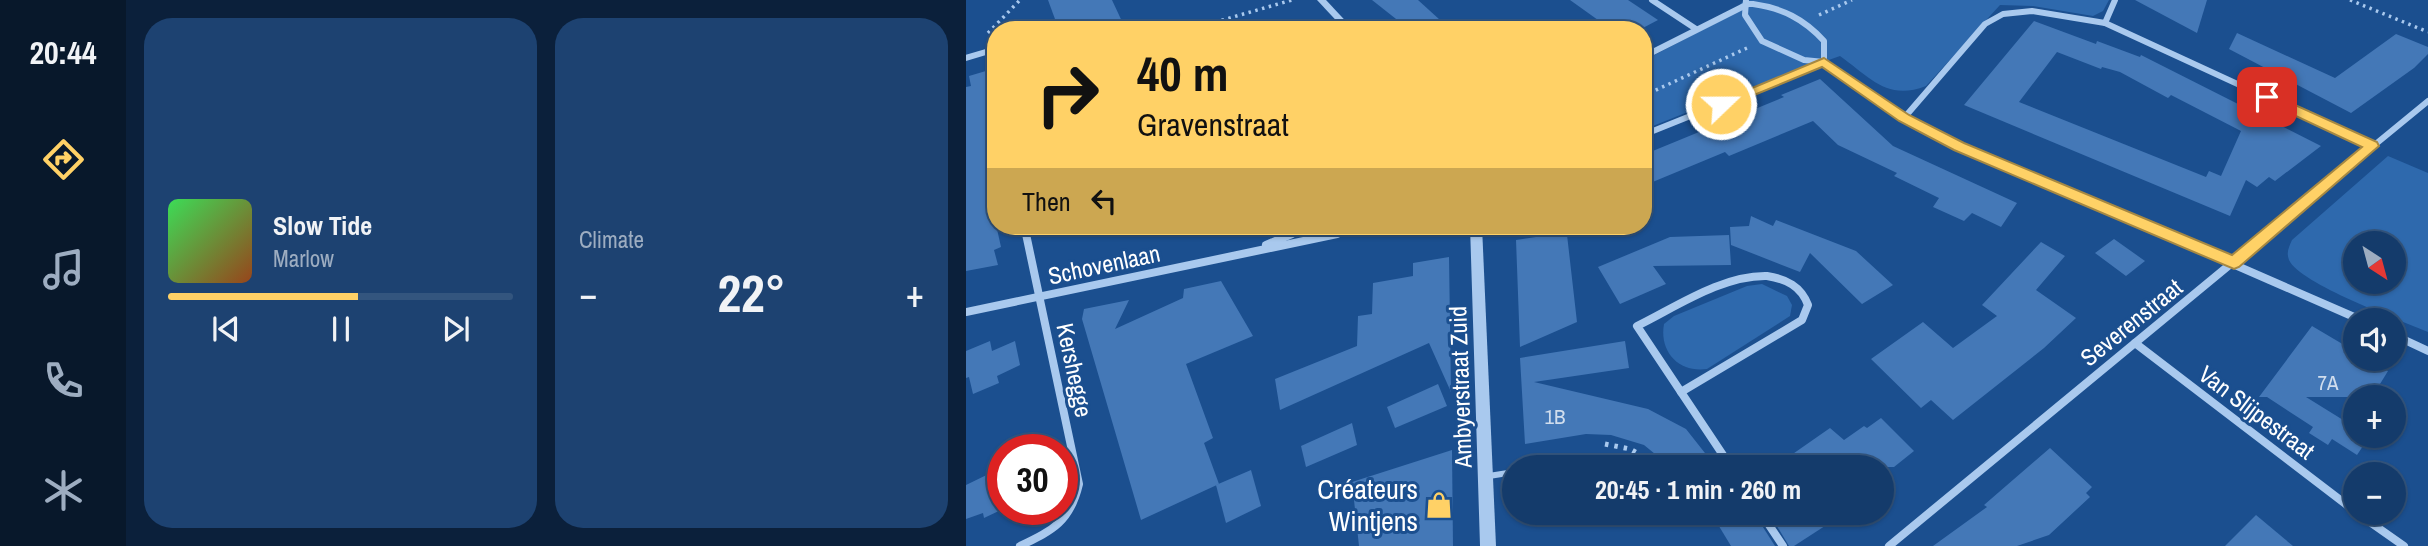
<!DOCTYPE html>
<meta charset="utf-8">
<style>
:root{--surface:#143b6b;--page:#1d4271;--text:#f1f3f6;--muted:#9dadc1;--line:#33557e;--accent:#ffd166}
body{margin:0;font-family:"Archivo Narrow",sans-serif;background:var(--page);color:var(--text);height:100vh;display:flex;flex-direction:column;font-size:26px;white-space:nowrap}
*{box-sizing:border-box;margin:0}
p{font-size:23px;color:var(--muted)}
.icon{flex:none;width:38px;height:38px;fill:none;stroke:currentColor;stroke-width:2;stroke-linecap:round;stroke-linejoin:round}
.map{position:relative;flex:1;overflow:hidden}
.panel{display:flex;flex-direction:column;gap:18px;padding:18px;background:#0b203b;width:840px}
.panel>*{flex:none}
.banner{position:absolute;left:21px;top:21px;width:665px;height:214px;border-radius:28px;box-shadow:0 2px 5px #0004,0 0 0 2px var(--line);background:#ffd166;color:#111;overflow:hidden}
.needle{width:46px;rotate:144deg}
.buttons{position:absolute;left:1377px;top:231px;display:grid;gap:14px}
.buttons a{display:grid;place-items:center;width:63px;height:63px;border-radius:50%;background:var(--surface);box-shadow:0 2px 5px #0004,0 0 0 2px var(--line);font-size:35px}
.speed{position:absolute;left:21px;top:434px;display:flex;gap:14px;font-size:35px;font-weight:700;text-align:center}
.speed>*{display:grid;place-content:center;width:91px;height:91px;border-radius:50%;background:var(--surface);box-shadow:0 2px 5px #0004,0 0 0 2px var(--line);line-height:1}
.speed .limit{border:10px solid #d22;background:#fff;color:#111}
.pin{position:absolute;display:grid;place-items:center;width:60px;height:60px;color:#fff;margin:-30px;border-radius:14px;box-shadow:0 4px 10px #0006}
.me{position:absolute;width:77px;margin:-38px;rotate:68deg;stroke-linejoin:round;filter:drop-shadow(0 0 5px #0008)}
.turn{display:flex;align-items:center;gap:24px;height:147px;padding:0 35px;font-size:32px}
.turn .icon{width:91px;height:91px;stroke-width:2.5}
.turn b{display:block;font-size:49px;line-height:60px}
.then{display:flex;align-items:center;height:66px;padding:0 35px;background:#0003;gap:14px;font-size:26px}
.big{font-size:52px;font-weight:700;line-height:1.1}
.panel .tile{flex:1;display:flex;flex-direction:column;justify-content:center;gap:10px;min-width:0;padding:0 24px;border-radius:28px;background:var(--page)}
.song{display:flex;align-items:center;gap:21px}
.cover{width:84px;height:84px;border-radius:10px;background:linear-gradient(135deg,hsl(130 70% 55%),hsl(20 70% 35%))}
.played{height:7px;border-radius:4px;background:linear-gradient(90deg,var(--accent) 55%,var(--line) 55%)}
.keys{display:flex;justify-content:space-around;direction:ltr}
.heat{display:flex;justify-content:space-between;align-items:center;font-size:38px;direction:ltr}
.panel .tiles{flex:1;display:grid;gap:18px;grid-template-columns:repeat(2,1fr)}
.trip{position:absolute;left:536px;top:455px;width:392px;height:70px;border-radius:35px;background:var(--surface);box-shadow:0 2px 5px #0004,0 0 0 2px var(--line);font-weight:700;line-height:70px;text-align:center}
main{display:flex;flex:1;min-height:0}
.tabs{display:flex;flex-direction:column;width:126px;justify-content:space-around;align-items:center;background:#08182b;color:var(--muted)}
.tabs .icon{width:49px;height:49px}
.tabs .current{color:var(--accent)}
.tabs b{font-size:32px;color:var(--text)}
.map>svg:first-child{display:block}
.green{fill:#2e69ad;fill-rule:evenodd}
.building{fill:#4478b7;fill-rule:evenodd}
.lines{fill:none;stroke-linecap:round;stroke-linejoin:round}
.path-far1{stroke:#a9c9ee;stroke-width:3.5;stroke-dasharray:2.5 4.5;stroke-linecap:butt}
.path{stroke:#a9c9ee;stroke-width:5;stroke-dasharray:3.5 6;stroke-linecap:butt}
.service{stroke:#a9c9ee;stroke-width:6}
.minor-far1{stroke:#a9c9ee;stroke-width:6}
.minor{stroke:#a9c9ee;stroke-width:8}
.tertiary{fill:#a9c9ee;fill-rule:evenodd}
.route{fill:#ffd166;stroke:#a68842;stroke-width:2}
.labels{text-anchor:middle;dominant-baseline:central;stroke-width:6;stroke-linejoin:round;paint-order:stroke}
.number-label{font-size:21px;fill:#d0dded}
.street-label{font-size:24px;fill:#fff;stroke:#1b4f8f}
.near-poi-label{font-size:28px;fill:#fff;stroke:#1b4f8f;text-anchor:end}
</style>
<main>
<nav class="tabs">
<b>20:44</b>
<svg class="icon current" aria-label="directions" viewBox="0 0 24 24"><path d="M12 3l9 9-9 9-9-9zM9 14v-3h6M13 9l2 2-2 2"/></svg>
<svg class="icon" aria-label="music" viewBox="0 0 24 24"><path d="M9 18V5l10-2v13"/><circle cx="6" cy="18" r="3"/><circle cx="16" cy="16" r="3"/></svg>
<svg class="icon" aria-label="phone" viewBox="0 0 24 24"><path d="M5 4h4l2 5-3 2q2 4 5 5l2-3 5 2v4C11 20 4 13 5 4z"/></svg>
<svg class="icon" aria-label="climate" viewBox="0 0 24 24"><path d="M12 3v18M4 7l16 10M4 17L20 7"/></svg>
</nav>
<section class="panel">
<div class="tiles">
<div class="tile">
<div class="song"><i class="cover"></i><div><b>Slow Tide</b><p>Marlow</p></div></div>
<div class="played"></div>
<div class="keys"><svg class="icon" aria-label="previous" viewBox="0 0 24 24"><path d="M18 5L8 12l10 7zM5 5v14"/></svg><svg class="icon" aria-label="pause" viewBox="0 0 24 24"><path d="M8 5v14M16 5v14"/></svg><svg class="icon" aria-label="next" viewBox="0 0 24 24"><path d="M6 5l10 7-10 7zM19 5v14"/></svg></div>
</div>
<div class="tile"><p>Climate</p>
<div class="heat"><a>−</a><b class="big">22°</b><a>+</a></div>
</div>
</div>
</section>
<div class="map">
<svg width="1462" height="546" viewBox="0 0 1462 546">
<rect width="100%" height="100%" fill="#1b4f8f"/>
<g class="green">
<path d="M778,0H1143L1137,11L1127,16L1067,6L1034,5L960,86C921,101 905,78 874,56L764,95L677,130V61L765,15Z"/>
<path d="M1422,156L1462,173V332C1434,320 1334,284 1323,260C1320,252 1323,247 1326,240ZM1428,243V282H1390V243Z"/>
<path d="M796,284L821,296L826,305L824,316L741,369C713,373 693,352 698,324L708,316L781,286Z"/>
</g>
<g class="building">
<polygon points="82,0 146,0 160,30 93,30"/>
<polygon points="406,0 452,0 485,30 444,30"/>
<polygon points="604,0 662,0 692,20 673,30 646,30"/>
<polygon points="1169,0 1241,0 1231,33"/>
<path d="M1068,21L1130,44L1131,41L1174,57L1175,55L1355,146L1309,181L1303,177L1291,187L1280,180L1264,216L998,105ZM1091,52L1135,69L1136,67L1154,72L1202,98L1205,95L1275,131L1255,176L1243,171L1240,177L1053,102Z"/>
<polygon points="1271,33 1369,78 1430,34 1462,47 1462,54 1448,68 1385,113 1263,49"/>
<polygon points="30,68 30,160 26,161 30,191 23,193 35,247 28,250 32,265 0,271 0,87 5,86 3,76"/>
<polygon points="854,79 927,146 1051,203 1035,227 1006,213 998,221 967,207 973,198 928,176 931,173 872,145 847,121 763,156 759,152 677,186 677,155 818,97 815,95"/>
<polygon points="785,216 807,226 810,220 890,251 927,285 896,304 844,253 834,272 765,245 764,227 783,226"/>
<polygon points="600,226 611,322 554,347 550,240 577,236 577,227"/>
<polygon points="763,235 765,265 687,266 700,284 654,304 632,267 704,237"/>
<polygon points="1148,239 1179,261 1160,276 1129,253"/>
<polygon points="1075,242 1099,256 1070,290 1110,318 1078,348 987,420 965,400 955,408 905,359 957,322 987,348 1031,316 1016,305"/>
<polygon points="483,257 485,392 463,343 314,410 309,379 391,346 392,316 406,314 407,283 447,276 447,263"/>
<polygon points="255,281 287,336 220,364 247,438 238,443 253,484 175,520 116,319 118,309 163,300 149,329 217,298 218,289"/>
<polygon points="1346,326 1390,352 1390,359 1418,359 1413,366 1422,371 1406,397 1340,397 1390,428 1390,436 1403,437 1391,455 1366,439 1362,445 1343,433 1347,427 1301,397 1293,397"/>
<polygon points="24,341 26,351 49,341 54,365 31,376 33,383 7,394 3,377 0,378 0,351"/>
<polygon points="659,341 663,368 568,382 682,409 720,429 750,467 705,467 678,445 645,435 620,434 559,444 554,358"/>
<polygon points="472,384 481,406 429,428 421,407"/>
<polygon points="915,418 948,451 928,467 808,467 864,428 878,440 898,426 901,428"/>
<polygon points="386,423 391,445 340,467 335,446"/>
<polygon points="1084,448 1126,487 1120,493 1124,497 1083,535 1051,546 967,546 1021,507 1018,505"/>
<polygon points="486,450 487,546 393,546 386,482"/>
<polygon points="37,467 37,509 18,518 17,513 0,519 0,485"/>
<polygon points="285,470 295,506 260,523 250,485"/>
<polygon points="745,513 788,513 809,546 765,546"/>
<polygon points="803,513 879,513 828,546 823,546"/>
<polygon points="1290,515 1327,546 1259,546"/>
</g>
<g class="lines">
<g class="path-far1">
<polyline points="1384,0 1462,32"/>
<polyline points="853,15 886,0"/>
<polyline points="222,30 326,0"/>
<polyline points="22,33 54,0"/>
<polyline points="677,96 781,48"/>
</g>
<polyline class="path" points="639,444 664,449 696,467"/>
<g class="service">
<polyline points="576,467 629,458"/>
<polyline points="523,476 548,472"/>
</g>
<g class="minor-far1">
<polyline points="686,0 730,29"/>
<polyline points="780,0 779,15 796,41 838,60 858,62 938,118 993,147 1203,235"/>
<polyline points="1139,23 1149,0"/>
<path d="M677,57L782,4H787C816,8 838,19 858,41V62"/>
<polyline points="0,58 30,49"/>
<polyline points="938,118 1019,24 1037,14 1066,11 1139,23 1406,146"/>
<polyline points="677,135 854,64"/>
<polyline points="58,226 60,235"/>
<polyline points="322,235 344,226"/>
<polyline points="363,235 407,226"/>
<polyline points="1299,235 1462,101"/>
</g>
<g class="minor">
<polyline points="1198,234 1395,320"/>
<polyline points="300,245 326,234"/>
<path d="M801,276C820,279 835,286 842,305L836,320L715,392L671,326C710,307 756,275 801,276Z"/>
<polyline points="0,312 371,234"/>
<polyline points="1428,335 1462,351"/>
<polyline points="1169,343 1390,512"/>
<polyline points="715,392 765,467"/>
<polyline points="795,513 817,546"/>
<polyline points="1391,513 1438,546"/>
<path d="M54,546C87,530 104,522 113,484L60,234"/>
<polyline points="923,546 1301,234"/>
</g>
<g class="tertiary">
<polygon points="351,0 360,0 388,30 379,30"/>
<polygon points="504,226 516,226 530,546 514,546"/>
</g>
</g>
<polygon class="route" points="858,58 943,115 998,143 1266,255 1396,147 1296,100 1296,94 1305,94 1411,142 1413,146 1273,267 1268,269 988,150 933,121 856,67 759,107 755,108 748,104"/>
<defs>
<symbol id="shop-bare" viewBox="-9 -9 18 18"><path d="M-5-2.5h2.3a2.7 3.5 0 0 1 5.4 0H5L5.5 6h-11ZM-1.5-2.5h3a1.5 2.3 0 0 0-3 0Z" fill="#ffd166" stroke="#1b4f8f" stroke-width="2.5" paint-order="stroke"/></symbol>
</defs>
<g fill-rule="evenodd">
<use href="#shop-bare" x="454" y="486" width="38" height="38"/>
</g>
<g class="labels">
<g class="number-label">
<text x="1362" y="382">7A</text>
<text x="589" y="416">1B</text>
</g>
<g class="street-label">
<text transform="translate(138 264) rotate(-12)">Schovenlaan</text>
<text transform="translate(1165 322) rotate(-39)">Severenstraat</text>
<text transform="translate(109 370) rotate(78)">Kershegge</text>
<text transform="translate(494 387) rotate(-92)">Ambyerstraat Zuid</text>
<text transform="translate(1291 412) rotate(37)">Van Slijpestraat</text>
</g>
<g class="near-poi-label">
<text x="452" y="489">Créateurs<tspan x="452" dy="32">Wintjens</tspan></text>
</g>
</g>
</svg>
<div class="buttons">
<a><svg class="needle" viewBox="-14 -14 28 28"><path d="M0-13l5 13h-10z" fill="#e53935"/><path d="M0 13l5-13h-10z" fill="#9dadc1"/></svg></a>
<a><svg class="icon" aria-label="sound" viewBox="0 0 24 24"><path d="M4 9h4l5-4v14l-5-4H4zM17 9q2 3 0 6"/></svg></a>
<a>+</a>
<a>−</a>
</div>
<div class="speed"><div class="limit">30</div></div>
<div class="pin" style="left:1301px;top:97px;background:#d93025"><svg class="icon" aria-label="arrive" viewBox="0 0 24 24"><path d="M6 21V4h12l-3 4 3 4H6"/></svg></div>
<svg class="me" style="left:755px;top:104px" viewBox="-20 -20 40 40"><circle r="17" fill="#ffd166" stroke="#fff" stroke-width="3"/><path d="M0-11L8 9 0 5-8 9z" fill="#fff"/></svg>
<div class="trip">20:45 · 1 min · 260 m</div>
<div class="banner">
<div class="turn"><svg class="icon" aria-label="right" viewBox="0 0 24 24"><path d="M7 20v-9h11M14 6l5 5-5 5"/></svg><div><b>40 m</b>Gravenstraat</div></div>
<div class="then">Then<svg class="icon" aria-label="left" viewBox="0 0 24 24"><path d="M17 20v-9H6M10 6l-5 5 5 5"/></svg></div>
</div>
</div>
</main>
